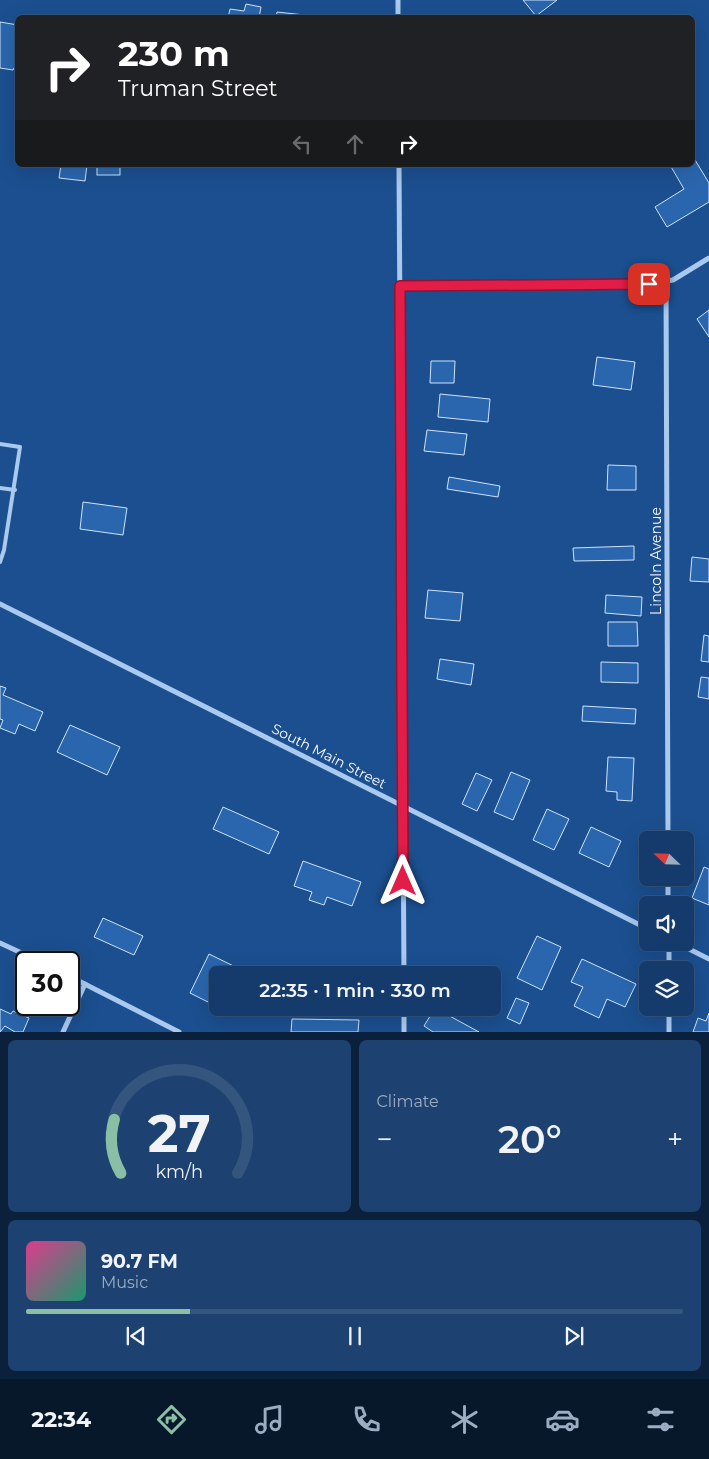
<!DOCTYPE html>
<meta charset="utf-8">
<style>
:root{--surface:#143b6b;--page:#1d4271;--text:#f1f3f6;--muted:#9dadc1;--line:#33557e;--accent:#8abfa5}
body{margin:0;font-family:Montserrat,sans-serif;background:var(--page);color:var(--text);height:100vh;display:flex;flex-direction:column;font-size:19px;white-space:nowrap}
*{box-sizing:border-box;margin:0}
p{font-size:16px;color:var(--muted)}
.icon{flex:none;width:28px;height:28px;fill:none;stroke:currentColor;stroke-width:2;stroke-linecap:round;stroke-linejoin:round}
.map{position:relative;height:1032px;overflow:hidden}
.side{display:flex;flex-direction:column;gap:8px;padding:8px;background:#0b203b;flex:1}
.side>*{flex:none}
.guide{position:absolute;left:15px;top:15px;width:680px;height:152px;border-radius:8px;box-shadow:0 5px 20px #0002,0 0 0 1px var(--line);background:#202124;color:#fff;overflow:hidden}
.needle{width:32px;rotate:293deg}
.tools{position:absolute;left:639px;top:831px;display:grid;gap:10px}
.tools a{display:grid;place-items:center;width:55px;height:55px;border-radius:8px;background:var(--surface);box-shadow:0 5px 20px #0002,0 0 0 1px var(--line);font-size:25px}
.speed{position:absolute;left:15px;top:951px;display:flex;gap:10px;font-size:25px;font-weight:700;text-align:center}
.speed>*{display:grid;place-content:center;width:65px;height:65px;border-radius:50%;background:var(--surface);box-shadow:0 5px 20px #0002,0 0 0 1px var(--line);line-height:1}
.speed .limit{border:2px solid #111;border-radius:8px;background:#fff;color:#111}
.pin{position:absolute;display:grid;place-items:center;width:42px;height:42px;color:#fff;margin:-21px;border-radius:10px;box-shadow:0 2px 8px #0006}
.me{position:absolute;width:55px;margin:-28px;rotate:0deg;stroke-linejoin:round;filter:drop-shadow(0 0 4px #0008)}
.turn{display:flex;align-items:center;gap:18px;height:105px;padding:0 20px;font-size:22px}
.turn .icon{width:65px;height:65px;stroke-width:2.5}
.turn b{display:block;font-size:35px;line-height:42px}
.lanes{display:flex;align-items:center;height:48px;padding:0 20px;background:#0003;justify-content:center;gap:25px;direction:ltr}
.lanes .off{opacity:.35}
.big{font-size:38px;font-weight:600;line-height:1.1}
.side .tile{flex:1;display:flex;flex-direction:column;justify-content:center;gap:8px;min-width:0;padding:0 18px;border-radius:8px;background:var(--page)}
.side .dial{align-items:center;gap:0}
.dial svg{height:130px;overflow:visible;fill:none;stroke:var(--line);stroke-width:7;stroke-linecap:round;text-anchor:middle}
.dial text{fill:var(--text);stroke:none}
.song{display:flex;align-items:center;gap:15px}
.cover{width:60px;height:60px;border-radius:8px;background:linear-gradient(135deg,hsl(330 70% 55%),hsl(160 70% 35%))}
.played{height:5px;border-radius:2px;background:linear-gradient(90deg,var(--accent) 25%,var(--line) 25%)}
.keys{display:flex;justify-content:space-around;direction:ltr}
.heat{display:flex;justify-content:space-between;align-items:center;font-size:28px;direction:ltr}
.side .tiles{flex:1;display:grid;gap:8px;grid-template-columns:1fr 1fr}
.tile:last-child{grid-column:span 2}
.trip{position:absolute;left:209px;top:966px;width:292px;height:50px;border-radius:8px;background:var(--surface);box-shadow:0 5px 20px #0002,0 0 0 1px var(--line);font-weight:600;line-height:50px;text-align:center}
.dock{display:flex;height:80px;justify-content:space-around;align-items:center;background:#08182b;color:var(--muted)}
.dock .icon{width:35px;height:35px}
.dock .current{color:var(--accent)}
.dock b{font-size:22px;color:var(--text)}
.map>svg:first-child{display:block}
.building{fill:#2a66ad;stroke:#cfe3fa}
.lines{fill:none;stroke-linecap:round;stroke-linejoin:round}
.lane{stroke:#a9c9ee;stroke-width:4}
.street{stroke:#a9c9ee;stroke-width:5}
.route-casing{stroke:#92132f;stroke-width:12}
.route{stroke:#e11d48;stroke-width:9}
.labels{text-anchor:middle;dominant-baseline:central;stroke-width:5;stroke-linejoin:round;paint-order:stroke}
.street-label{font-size:14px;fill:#fff;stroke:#1b4f8f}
</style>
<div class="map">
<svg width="709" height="1032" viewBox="0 0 709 1032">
<rect width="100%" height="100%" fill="#1b4f8f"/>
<g class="building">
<polygon points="523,0 557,0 536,16"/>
<polygon points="246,4 261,7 259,18 228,18 230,9 244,11"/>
<polygon points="277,12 314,16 314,18 276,18"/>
<polygon points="0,22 18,25 18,61 13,70 0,68"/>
<polygon points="692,155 709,183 709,202 667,227 655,207 684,189 670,165 692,165"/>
<polygon points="61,165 87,165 85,181 59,178"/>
<rect x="97" y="165" width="23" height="10"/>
<polygon points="709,310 709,337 697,319"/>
<polygon points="597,357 635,362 631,390 593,385"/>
<polygon points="431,361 455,361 454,383 430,383"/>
<polygon points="440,394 490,399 488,422 438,417"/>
<polygon points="427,430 467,434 464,455 424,451"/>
<polygon points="608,465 636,466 636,490 607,490"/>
<polygon points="449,477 500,486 498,497 447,489"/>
<polygon points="83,502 127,508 123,535 80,529"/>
<polygon points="634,546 634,560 574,561 573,548"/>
<polygon points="692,557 709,559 709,582 690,581"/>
<polygon points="428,590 463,593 460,621 425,618"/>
<polygon points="606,595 642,597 641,616 605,613"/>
<polygon points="608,622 637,622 638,646 608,646"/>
<polygon points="704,635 709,636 709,662 701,661"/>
<polygon points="440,659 474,664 471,685 437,679"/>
<polygon points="601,662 638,663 638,683 601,682"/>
<polygon points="701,677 709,678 709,699 698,697"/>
<polygon points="0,686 6,688 3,695 43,712 35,731 19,724 15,734 0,728 3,720 0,719"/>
<polygon points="583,706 636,709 635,724 582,721"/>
<polygon points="70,725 120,747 107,775 57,752"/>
<polygon points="608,757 634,758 632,801 617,800 617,792 606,791"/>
<polygon points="511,772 530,780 513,820 494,812"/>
<polygon points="476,773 492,780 477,811 462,804"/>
<polygon points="223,807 279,832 269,854 213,829"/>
<polygon points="547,809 569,819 554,850 533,840"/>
<polygon points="591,827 621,841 609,867 579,853"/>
<polygon points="303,861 361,882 352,906 327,897 324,905 309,900 312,892 294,886"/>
<polygon points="704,867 709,869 709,905 692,898"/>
<polygon points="103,918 143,936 134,955 94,937"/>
<polygon points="537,936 561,947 542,990 517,978"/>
<polygon points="209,954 252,975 218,975 218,996 214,1005 190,993"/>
<polygon points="582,959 636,984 625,1007 607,999 599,1018 574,1006 583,987 571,982"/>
<polygon points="516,998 529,1003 520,1024 507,1018"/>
<polygon points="435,1008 479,1032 433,1032 424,1026"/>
<polygon points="0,1009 11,1014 13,1011 29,1018 23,1032 15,1032 5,1026 0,1032"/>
<polygon points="709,1013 709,1032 693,1032 698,1018 706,1021"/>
<polygon points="292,1019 359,1020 358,1032 291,1032"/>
</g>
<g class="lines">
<g class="lane">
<polyline points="0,444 20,447 4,550 0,562"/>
<polyline points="0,488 15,490"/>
</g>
<g class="street">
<polyline points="398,0 398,18"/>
<polyline points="399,165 404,975"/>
<polyline points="666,282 668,840"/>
<polyline points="400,286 649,284 673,280 709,258"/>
<polyline points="0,604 648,929"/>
<polyline points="668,878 668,905"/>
<polyline points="669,942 669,970"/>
<polyline points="675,942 709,959"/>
<polyline points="0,943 41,962"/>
<polyline points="69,976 179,1032"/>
<polyline points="404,1008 404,1032"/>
<polyline points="669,1008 669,1032"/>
<polyline points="63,1032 85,984"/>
</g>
</g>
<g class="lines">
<defs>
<polyline id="route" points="403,881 400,286 649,284"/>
</defs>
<use href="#route" class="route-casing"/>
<use href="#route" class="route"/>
</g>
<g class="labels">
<g class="street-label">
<text transform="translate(656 561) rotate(-90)">Lincoln Avenue</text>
<text transform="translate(329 756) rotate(27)">South Main Street</text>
</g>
</g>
</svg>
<div class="tools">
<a><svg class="needle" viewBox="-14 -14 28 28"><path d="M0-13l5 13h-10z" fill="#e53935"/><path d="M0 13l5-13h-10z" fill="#9dadc1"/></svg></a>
<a><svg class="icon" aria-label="sound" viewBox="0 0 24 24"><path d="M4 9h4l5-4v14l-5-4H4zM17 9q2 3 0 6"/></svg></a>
<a><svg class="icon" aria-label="layers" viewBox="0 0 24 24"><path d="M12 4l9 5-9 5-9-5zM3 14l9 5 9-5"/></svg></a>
</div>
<div class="speed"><div class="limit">30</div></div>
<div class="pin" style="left:649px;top:284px;background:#d93025"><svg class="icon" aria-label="arrive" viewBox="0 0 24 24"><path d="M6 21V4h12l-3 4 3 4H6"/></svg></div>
<svg class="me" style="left:403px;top:881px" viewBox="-20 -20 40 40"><path d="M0-17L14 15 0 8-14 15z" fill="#e11d48" stroke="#fff" stroke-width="4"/></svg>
<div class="trip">22:35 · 1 min · 330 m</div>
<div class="guide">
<div class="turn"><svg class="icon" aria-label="right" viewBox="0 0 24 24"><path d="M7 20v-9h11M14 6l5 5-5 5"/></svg><div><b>230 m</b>Truman Street</div></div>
<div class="lanes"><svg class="icon off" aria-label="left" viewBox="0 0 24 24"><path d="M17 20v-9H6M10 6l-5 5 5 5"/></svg><svg class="icon off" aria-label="ahead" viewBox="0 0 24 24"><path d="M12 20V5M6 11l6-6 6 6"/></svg><svg class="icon" aria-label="right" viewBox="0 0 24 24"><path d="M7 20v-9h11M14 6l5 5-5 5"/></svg></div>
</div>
</div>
<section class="side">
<div class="tiles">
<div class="tile dial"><svg viewBox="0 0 100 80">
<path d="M14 69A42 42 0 1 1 86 69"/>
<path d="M14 69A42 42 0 0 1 10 36" stroke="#8abfa5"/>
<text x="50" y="56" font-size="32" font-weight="700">27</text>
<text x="50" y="72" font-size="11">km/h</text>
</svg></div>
<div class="tile"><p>Climate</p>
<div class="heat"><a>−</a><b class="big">20°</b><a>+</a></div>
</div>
<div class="tile">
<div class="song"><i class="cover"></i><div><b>90.7 FM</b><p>Music</p></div></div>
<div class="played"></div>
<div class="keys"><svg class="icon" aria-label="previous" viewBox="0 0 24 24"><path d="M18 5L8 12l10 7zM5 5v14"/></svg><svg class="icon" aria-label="pause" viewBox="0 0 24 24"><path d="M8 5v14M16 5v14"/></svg><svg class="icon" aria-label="next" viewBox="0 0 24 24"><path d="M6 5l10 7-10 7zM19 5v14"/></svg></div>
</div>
</div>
</section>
<nav class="dock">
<b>22:34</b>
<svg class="icon current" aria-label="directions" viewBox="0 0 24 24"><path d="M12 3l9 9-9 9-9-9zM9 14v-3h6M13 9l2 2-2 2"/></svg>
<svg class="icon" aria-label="music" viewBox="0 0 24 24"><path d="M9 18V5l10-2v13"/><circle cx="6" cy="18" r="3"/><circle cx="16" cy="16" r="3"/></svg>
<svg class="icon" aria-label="phone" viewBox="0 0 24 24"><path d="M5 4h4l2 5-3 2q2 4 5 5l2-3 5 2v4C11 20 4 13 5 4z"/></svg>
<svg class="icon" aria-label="climate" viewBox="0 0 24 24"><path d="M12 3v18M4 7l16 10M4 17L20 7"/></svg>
<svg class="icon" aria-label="car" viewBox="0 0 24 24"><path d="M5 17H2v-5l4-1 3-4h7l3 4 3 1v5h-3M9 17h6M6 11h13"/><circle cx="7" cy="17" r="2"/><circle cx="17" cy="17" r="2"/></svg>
<svg class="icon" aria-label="filters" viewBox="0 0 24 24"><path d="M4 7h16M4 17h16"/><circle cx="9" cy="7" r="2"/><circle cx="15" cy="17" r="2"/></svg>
</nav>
